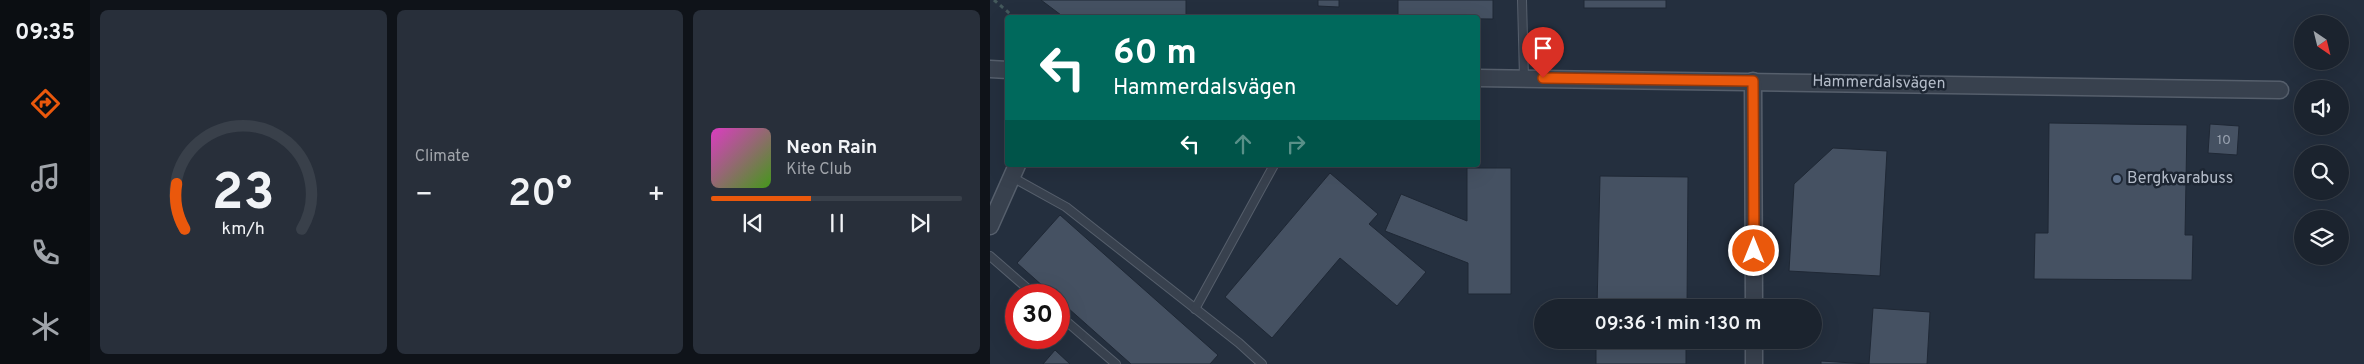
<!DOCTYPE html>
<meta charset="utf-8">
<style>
:root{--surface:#1b232e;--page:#282f3a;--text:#f1f3f6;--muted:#a0a4aa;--line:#39404a;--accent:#ea580c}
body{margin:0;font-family:Overpass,sans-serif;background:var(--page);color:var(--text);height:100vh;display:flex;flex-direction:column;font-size:19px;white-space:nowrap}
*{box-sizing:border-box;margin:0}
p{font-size:16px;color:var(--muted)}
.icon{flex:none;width:28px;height:28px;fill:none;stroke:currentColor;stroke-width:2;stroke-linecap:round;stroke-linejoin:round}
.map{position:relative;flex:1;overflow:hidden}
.details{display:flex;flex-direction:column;gap:10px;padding:10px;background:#0f1319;width:900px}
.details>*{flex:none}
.banner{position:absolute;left:15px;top:15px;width:475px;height:152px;border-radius:5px;box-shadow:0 5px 20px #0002,0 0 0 1px var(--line);background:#00695c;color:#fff;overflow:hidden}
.needle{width:32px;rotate:145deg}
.tools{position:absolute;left:1304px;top:15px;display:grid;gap:10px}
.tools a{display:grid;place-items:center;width:55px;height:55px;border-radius:50%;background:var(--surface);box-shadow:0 5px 20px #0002,0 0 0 1px var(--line);font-size:25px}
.speed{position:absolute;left:15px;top:284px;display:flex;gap:10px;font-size:25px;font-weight:700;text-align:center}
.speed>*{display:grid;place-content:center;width:65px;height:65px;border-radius:50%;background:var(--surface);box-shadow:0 5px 20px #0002,0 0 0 1px var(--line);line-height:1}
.speed .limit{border:8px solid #d22;background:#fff;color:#111}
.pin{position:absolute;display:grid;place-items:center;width:42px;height:42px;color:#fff;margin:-51px -21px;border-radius:50% 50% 50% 0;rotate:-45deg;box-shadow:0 0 5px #0007}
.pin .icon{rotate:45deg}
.me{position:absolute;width:55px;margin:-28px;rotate:0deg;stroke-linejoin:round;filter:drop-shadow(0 0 4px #0008)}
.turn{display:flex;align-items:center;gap:18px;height:105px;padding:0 25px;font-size:22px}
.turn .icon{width:65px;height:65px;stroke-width:2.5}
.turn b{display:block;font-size:35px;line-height:42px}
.lanes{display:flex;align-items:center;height:48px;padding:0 25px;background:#0003;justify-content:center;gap:25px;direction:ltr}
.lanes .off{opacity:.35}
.big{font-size:38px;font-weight:600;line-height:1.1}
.details .tile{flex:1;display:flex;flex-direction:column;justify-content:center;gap:8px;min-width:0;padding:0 18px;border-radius:8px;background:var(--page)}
.details .dial{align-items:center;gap:0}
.dial svg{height:130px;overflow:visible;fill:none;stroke:var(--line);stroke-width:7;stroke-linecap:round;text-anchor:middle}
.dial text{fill:var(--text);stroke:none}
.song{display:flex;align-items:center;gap:15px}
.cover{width:60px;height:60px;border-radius:8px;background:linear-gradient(135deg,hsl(310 70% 55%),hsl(100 70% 35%))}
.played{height:5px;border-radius:2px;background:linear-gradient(90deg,var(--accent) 40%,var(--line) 40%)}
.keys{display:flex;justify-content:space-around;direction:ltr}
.heat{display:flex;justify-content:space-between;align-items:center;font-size:28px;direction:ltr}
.details .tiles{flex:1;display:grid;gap:10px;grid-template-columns:repeat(3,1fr)}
.trip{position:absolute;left:544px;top:299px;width:288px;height:50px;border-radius:25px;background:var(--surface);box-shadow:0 5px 20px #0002,0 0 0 1px var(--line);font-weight:600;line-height:50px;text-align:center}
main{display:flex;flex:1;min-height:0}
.dock{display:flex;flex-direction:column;width:90px;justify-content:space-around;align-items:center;background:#0b0e12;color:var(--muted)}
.dock .icon{width:35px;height:35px}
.dock .on{color:var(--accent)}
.dock b{font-size:22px;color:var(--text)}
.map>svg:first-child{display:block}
.building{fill:#455162;stroke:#1f2835}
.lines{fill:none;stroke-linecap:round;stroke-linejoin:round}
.service-casing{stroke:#565f6c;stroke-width:10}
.minor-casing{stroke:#565f6c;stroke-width:19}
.path{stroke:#44595c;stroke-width:3;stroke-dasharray:4 4;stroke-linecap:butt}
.service{stroke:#38414e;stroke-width:8}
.minor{stroke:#38414e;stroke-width:16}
.route-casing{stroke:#983908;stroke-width:12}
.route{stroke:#ea580c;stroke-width:9}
.service-dot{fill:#5c6f8a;stroke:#1d2633;stroke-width:2}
.labels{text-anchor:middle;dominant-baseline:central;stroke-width:5;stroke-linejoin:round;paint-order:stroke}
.number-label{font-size:14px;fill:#98a1af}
.street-label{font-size:16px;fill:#b4bcc9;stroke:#1d2633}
.poi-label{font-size:16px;fill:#b4bcc9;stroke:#1d2633;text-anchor:start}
</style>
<main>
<nav class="dock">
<b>09:35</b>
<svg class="icon on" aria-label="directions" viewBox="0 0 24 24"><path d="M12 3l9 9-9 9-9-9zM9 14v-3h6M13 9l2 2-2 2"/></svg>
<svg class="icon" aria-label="music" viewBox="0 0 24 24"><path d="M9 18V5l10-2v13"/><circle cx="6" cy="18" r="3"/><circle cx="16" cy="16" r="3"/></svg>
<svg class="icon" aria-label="phone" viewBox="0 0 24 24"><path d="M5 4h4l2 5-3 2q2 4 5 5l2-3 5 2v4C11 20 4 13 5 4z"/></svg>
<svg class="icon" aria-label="climate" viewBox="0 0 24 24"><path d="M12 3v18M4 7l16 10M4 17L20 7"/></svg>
</nav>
<section class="details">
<div class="tiles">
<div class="tile dial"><svg viewBox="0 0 100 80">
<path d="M14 69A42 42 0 1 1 86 69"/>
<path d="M14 69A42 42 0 0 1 9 41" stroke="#ea580c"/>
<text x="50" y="56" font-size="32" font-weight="700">23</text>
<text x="50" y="72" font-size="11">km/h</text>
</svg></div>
<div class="tile"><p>Climate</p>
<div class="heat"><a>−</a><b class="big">20°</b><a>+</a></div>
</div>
<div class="tile">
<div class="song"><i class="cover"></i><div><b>Neon Rain</b><p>Kite Club</p></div></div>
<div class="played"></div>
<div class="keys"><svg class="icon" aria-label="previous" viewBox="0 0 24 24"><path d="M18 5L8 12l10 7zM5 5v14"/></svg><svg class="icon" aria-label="pause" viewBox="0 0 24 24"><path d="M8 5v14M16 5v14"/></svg><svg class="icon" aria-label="next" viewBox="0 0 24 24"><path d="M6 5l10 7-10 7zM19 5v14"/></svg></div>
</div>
</div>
</section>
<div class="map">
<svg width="1374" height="364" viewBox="0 0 1374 364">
<rect width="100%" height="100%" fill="#242f3e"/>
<g class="building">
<polygon points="51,0 196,0 196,18 75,18"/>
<polygon points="328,0 349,0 349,7 328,6"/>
<polygon points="408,0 503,0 503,19 408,18"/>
<rect x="594" y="0" width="82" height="8"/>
<polygon points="1059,123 1197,125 1195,235 1203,235 1202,280 1044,279 1045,233 1058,233"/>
<polygon points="1220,124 1249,126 1247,155 1218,153"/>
<polygon points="843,148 897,151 890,276 799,271 804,184"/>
<polygon points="477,168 521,168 521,294 478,294 478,263 395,231 411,194 477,221"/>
<polygon points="340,173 388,214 379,224 436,272 407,306 350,258 282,338 235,297"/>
<polygon points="610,176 698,177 697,308 607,308"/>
<polygon points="70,215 228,355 220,364 141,364 69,300 69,295 63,295 27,263"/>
<polygon points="883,308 940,312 937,364 831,364 831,361 879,364"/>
<rect x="606" y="340" width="90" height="24"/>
<polygon points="65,350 80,364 53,364"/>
</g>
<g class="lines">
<defs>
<g id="service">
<polyline points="532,0 534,78"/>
<polyline points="22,177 76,207 249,343 272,364"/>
<polyline points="0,256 45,295"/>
<polyline points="205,309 284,165"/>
<polyline points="69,315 126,364"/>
</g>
<g id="minor">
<polyline points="0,69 18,70"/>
<polyline points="488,78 1290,90"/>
<polyline points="763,81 764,308"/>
<polyline points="0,226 27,165"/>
<polyline points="764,340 764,364"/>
</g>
</defs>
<use href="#service" class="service-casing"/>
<use href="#minor" class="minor-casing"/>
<polyline class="path" points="4,0 25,18"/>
<use href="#service" class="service"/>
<use href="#minor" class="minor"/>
</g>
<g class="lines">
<defs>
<polyline id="route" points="553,78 763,81 764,251"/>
</defs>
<use href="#route" class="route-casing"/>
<use href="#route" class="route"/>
</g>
<circle class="service-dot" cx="1127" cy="179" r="5"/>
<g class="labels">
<g class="number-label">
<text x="1234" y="140">10</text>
</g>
<g class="street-label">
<text transform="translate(889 83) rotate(1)">Hammerdalsvägen</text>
</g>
<g class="poi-label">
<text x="1137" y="179">Bergkvarabuss</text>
</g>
</g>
</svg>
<div class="tools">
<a><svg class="needle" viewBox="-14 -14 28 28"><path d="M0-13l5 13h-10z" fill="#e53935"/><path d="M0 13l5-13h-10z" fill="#a0a4aa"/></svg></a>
<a><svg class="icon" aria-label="sound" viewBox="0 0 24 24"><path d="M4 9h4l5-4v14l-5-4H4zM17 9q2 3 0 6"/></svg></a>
<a><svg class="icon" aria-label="search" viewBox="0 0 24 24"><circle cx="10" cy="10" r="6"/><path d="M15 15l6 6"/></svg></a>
<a><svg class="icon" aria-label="layers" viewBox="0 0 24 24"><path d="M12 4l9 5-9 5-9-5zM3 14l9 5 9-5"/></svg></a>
</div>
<div class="speed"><div class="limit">30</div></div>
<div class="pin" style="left:553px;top:78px;background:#d93025"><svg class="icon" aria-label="arrive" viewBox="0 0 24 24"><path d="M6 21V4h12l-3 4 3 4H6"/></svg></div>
<svg class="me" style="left:764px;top:251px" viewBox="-20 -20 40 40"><circle r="17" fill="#ea580c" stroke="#fff" stroke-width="3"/><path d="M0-11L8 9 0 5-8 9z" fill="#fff"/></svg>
<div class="trip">09:36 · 1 min · 130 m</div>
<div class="banner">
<div class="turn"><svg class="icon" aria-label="left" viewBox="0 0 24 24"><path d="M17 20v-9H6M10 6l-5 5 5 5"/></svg><div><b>60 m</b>Hammerdalsvägen</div></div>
<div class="lanes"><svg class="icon" aria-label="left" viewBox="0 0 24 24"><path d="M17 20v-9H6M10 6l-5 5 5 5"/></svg><svg class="icon off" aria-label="ahead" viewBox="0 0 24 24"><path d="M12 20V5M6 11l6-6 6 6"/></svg><svg class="icon off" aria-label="right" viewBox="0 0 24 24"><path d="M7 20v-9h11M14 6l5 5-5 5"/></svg></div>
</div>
</div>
</main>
